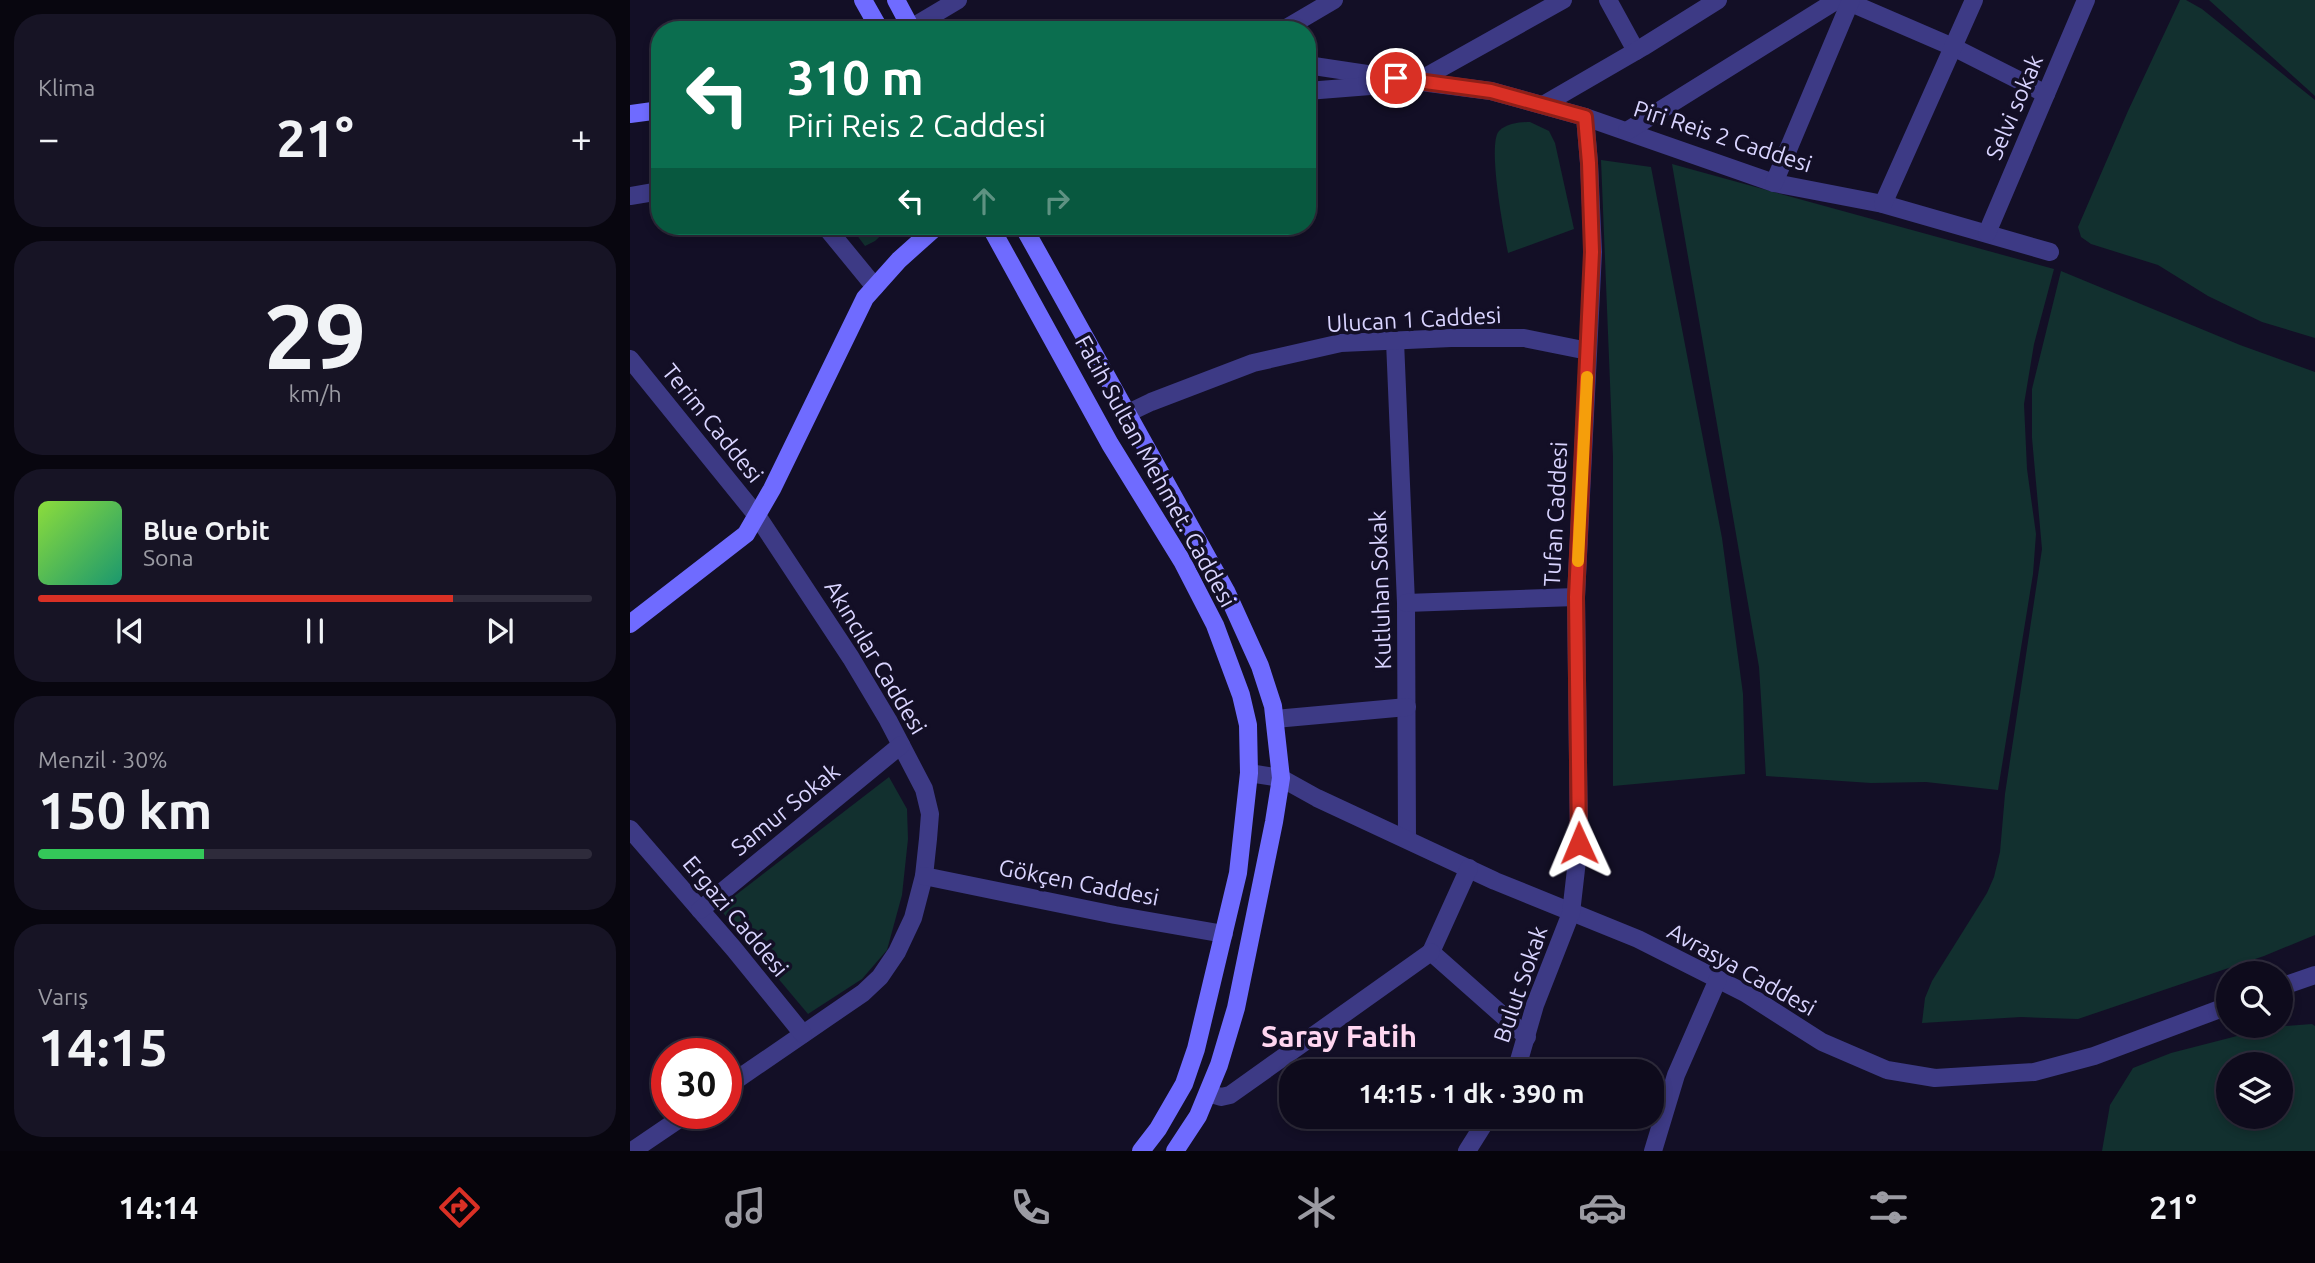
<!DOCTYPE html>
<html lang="tr">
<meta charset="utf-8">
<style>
:root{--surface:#0e0b1c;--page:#171425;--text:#f1f3f6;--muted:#9b9ba3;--line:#2e2b3b;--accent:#d93025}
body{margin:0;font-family:Ubuntu,sans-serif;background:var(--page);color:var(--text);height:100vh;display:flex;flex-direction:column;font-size:26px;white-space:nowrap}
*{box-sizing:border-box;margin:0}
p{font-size:23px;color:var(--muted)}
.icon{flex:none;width:38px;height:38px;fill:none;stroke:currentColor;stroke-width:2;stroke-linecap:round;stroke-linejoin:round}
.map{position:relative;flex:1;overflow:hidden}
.details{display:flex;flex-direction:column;gap:14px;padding:14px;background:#08060f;width:630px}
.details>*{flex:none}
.hud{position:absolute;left:21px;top:21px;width:665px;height:214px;border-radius:28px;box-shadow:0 4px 10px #0003,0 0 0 2px var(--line);background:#0b6e4f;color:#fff;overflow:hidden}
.tools{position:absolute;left:1586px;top:961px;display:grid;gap:14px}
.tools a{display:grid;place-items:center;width:77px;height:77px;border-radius:50%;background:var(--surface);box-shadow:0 4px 10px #0003,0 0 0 2px var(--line);font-size:35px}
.speed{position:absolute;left:21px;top:1038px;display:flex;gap:14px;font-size:35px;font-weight:700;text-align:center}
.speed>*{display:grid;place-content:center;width:91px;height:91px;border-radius:50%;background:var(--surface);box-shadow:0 4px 10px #0003,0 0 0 2px var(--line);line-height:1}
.speed .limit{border:10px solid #d22;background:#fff;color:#111}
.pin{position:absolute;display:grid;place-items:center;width:60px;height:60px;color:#fff;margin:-30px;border:4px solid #fff;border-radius:50%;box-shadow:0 2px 7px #0007}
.me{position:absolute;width:77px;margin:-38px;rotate:359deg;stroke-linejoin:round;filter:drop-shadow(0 0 5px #0008)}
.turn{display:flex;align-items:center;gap:24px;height:147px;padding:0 21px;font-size:32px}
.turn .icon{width:91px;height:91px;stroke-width:2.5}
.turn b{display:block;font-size:49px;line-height:60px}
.lanes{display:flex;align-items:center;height:66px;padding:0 21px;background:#0003;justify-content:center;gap:35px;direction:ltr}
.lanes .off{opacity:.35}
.big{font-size:52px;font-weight:700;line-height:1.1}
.details .card{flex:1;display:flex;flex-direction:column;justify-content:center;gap:10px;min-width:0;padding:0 24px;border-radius:28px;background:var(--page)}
.details .dial{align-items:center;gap:0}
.dial b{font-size:91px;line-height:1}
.song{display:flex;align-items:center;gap:21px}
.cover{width:84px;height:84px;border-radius:10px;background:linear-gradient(135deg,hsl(90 70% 55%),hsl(160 70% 35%))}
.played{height:7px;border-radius:4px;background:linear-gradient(90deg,var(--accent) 75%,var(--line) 75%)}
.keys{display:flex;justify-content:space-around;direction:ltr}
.heat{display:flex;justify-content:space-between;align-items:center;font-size:38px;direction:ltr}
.charge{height:10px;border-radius:5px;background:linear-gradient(90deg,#34c759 30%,var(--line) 0)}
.trip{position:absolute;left:649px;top:1059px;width:385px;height:70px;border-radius:28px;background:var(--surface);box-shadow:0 4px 10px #0003,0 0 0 2px var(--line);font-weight:700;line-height:70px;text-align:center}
.menu{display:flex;height:112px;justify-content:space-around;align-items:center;background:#06040b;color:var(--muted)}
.menu .icon{width:49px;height:49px}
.menu .selected{color:var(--accent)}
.menu b{font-size:32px;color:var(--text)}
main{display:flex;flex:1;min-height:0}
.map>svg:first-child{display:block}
.green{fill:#12302f;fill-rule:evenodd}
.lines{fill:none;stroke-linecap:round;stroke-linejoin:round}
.street{stroke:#3d3a85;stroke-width:18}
.secondary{stroke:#6f6bff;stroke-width:18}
.route-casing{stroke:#8d1f18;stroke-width:18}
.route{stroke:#d93025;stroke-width:12}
.slow{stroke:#f59e0b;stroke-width:12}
.labels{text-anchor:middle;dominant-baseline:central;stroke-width:7;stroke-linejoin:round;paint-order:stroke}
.street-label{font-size:23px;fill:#d9d4ff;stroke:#130f26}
.district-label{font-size:30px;font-weight:bold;fill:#ffd6f0;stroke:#130f26}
</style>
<main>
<section class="details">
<div class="card"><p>Klima</p>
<div class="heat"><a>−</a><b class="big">21°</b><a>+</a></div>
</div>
<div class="card dial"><b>29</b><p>km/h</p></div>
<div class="card">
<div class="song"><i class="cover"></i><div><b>Blue Orbit</b><p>Sona</p></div></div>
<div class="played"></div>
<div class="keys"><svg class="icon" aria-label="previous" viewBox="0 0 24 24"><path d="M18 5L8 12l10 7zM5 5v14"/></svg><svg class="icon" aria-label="pause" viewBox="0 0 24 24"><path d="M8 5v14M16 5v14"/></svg><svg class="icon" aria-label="next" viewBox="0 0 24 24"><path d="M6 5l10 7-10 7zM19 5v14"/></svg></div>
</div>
<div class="card"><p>Menzil · 30%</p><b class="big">150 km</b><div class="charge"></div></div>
<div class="card"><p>Varış</p><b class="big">14:15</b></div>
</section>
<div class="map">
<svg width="1685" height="1151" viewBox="0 0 1685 1151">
<rect width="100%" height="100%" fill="#130f26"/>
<g class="green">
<polygon points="1550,0 1556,0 1572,9 1685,100 1685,338 1632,322 1578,296 1528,265 1461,244 1451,237 1448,227 1498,111"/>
<polygon points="1579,0 1685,0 1685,96"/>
<path d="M900,122L919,131L925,143L944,229L878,253C874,234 857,144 869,131C877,123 890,122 900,122Z"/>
<polygon points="971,160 1021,167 1092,538 1113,694 1115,774 983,786 983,457"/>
<polygon points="1042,164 1424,269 1404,344 1394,404 1397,469 1406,534 1403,574 1368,790 1296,782 1241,783 1136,776 1129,667"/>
<polygon points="220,226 261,226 245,241 235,246"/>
<polygon points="1431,271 1610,345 1685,372 1685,935 1634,956 1448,1019 1391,1017 1292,1023 1295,998 1302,981 1357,893 1364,877 1370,852 1375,794 1412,549 1402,438 1402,389"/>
<polygon points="259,777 277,809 278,839 272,895 257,950 232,979 178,1014 89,908"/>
<path d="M1682,1024L1685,1026V1151H1472L1480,1105L1503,1068L1541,1053L1607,1036L1655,1026ZM1598,1064H1650V1116H1598Z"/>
</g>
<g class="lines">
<g class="street">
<polyline points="978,0 1006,51"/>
<polyline points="1214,0 1323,47 1416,94"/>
<polyline points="281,28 328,0"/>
<polyline points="653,30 704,0"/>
<polyline points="677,65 757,77"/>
<polyline points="788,81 933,0"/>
<polyline points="677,91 791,82 861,91 955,117 1144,183 1253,204 1420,252"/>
<polyline points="913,105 1013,47 1088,0"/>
<polyline points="997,131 1207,0"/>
<polyline points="1144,183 1221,0"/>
<polyline points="0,196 30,191"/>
<polyline points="1253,204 1344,0"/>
<polyline points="195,226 245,287"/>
<polyline points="1357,233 1456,0"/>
<polyline points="765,341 776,603 777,838"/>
<polyline points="0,359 128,517 221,658 258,720 294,789 300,814 298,839 294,876 283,918 267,952 250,977 233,993 96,1087"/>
<polyline points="498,413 521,402 623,363 711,343 821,338 894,338 958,351"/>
<polyline points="776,603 946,597"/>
<polyline points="645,719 777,707"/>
<polyline points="619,773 651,778 687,798 865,881 1008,939 1115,993 1192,1042 1257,1070 1305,1078 1404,1072 1464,1056 1598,1006"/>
<polyline points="0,829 104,949 173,1034"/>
<polyline points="839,868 801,952 897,1037"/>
<polyline points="294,876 485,915 594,934"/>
<polyline points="70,910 271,745"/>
<polyline points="1650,987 1685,975"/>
<polyline points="886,1071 905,1005 941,913 949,843 946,597 963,252 959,163 955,117"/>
<polyline points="578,1093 591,1097 600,1095 801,952"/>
<polyline points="2,1151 58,1113"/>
<polyline points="837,1151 859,1116"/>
<polyline points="1023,1151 1046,1075 1088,979"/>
</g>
<g class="secondary">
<polyline points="233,0 250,30"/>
<polyline points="266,0 282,30"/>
<polyline points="0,114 30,110"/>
<polyline points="360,226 480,444 552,561 585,625 611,695 618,725 619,773 608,873 566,1049 554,1084 528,1129 511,1151"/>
<polyline points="393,226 596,591 630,666 643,706 651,778 644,822 606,1008 589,1065 568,1116 545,1151"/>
<polyline points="0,624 116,534 142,489 235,298 269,260 307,226"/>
</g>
</g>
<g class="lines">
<defs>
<polyline id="route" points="766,78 861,91 955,117 959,163 962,252 946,597 949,843"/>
</defs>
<use href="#route" class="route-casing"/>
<use href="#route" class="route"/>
<polyline class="slow" points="948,561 957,377"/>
</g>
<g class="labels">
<g class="street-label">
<text transform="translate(1384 107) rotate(-67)">Selvi sokak</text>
<text transform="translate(1093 136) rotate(18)">Piri Reis 2 Caddesi</text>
<text transform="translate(784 319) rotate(-3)">Ulucan 1 Caddesi</text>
<text transform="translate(83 423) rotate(51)">Terim Caddesi</text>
<text transform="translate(526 471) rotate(61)">Fatih Sultan Mehmet. Caddesi</text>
<text transform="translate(925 514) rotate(-87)">Tufan Caddesi</text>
<text transform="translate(750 590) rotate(-92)">Kutluhan Sokak</text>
<text transform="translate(246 657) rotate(59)">Akıncılar Caddesi</text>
<text transform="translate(155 809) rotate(-39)">Samur Sokak</text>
<text transform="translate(449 882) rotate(11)">Gökçen Caddesi</text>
<text transform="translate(106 916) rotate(50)">Ergazi Caddesi</text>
<text transform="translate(1112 969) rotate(29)">Avrasya Caddesi</text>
<text transform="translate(890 984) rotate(-71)">Bulut Sokak</text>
</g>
<g class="district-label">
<text x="709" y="1036">Saray Fatih</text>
</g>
</g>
</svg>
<div class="tools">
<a><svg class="icon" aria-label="search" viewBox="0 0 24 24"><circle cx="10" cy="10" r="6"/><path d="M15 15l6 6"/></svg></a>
<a><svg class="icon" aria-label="layers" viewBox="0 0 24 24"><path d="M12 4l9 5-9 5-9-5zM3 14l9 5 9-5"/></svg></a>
</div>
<div class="speed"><div class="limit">30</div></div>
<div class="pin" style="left:766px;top:78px;background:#d93025"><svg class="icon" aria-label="arrive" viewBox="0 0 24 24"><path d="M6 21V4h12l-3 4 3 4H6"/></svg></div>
<svg class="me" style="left:949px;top:843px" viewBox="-20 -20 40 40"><path d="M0-17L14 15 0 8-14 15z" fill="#d93025" stroke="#fff" stroke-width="4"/></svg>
<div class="trip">14:15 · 1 dk · 390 m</div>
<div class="hud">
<div class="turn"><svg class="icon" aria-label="left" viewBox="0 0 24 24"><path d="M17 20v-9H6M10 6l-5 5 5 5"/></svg><div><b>310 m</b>Piri Reis 2 Caddesi</div></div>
<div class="lanes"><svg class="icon" aria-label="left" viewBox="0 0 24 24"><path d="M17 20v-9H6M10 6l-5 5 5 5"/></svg><svg class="icon off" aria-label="ahead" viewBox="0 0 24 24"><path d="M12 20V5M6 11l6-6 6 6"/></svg><svg class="icon off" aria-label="right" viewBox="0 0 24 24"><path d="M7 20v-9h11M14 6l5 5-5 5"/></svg></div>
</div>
</div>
</main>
<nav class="menu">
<b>14:14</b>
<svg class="icon selected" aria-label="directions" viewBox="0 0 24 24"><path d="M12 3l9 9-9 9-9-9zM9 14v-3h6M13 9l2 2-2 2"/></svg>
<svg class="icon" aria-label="music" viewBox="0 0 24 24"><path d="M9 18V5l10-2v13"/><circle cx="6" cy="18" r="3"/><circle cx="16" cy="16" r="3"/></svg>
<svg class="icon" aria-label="phone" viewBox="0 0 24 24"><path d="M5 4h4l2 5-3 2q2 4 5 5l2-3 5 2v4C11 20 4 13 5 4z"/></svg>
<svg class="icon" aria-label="climate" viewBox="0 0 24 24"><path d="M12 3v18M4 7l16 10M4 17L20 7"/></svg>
<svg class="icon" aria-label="car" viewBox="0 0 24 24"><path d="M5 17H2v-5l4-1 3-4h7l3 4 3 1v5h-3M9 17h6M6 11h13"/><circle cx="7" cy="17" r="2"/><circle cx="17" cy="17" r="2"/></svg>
<svg class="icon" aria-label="filters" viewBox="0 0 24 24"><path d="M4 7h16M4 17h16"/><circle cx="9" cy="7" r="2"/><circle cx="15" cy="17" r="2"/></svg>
<b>21°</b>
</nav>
